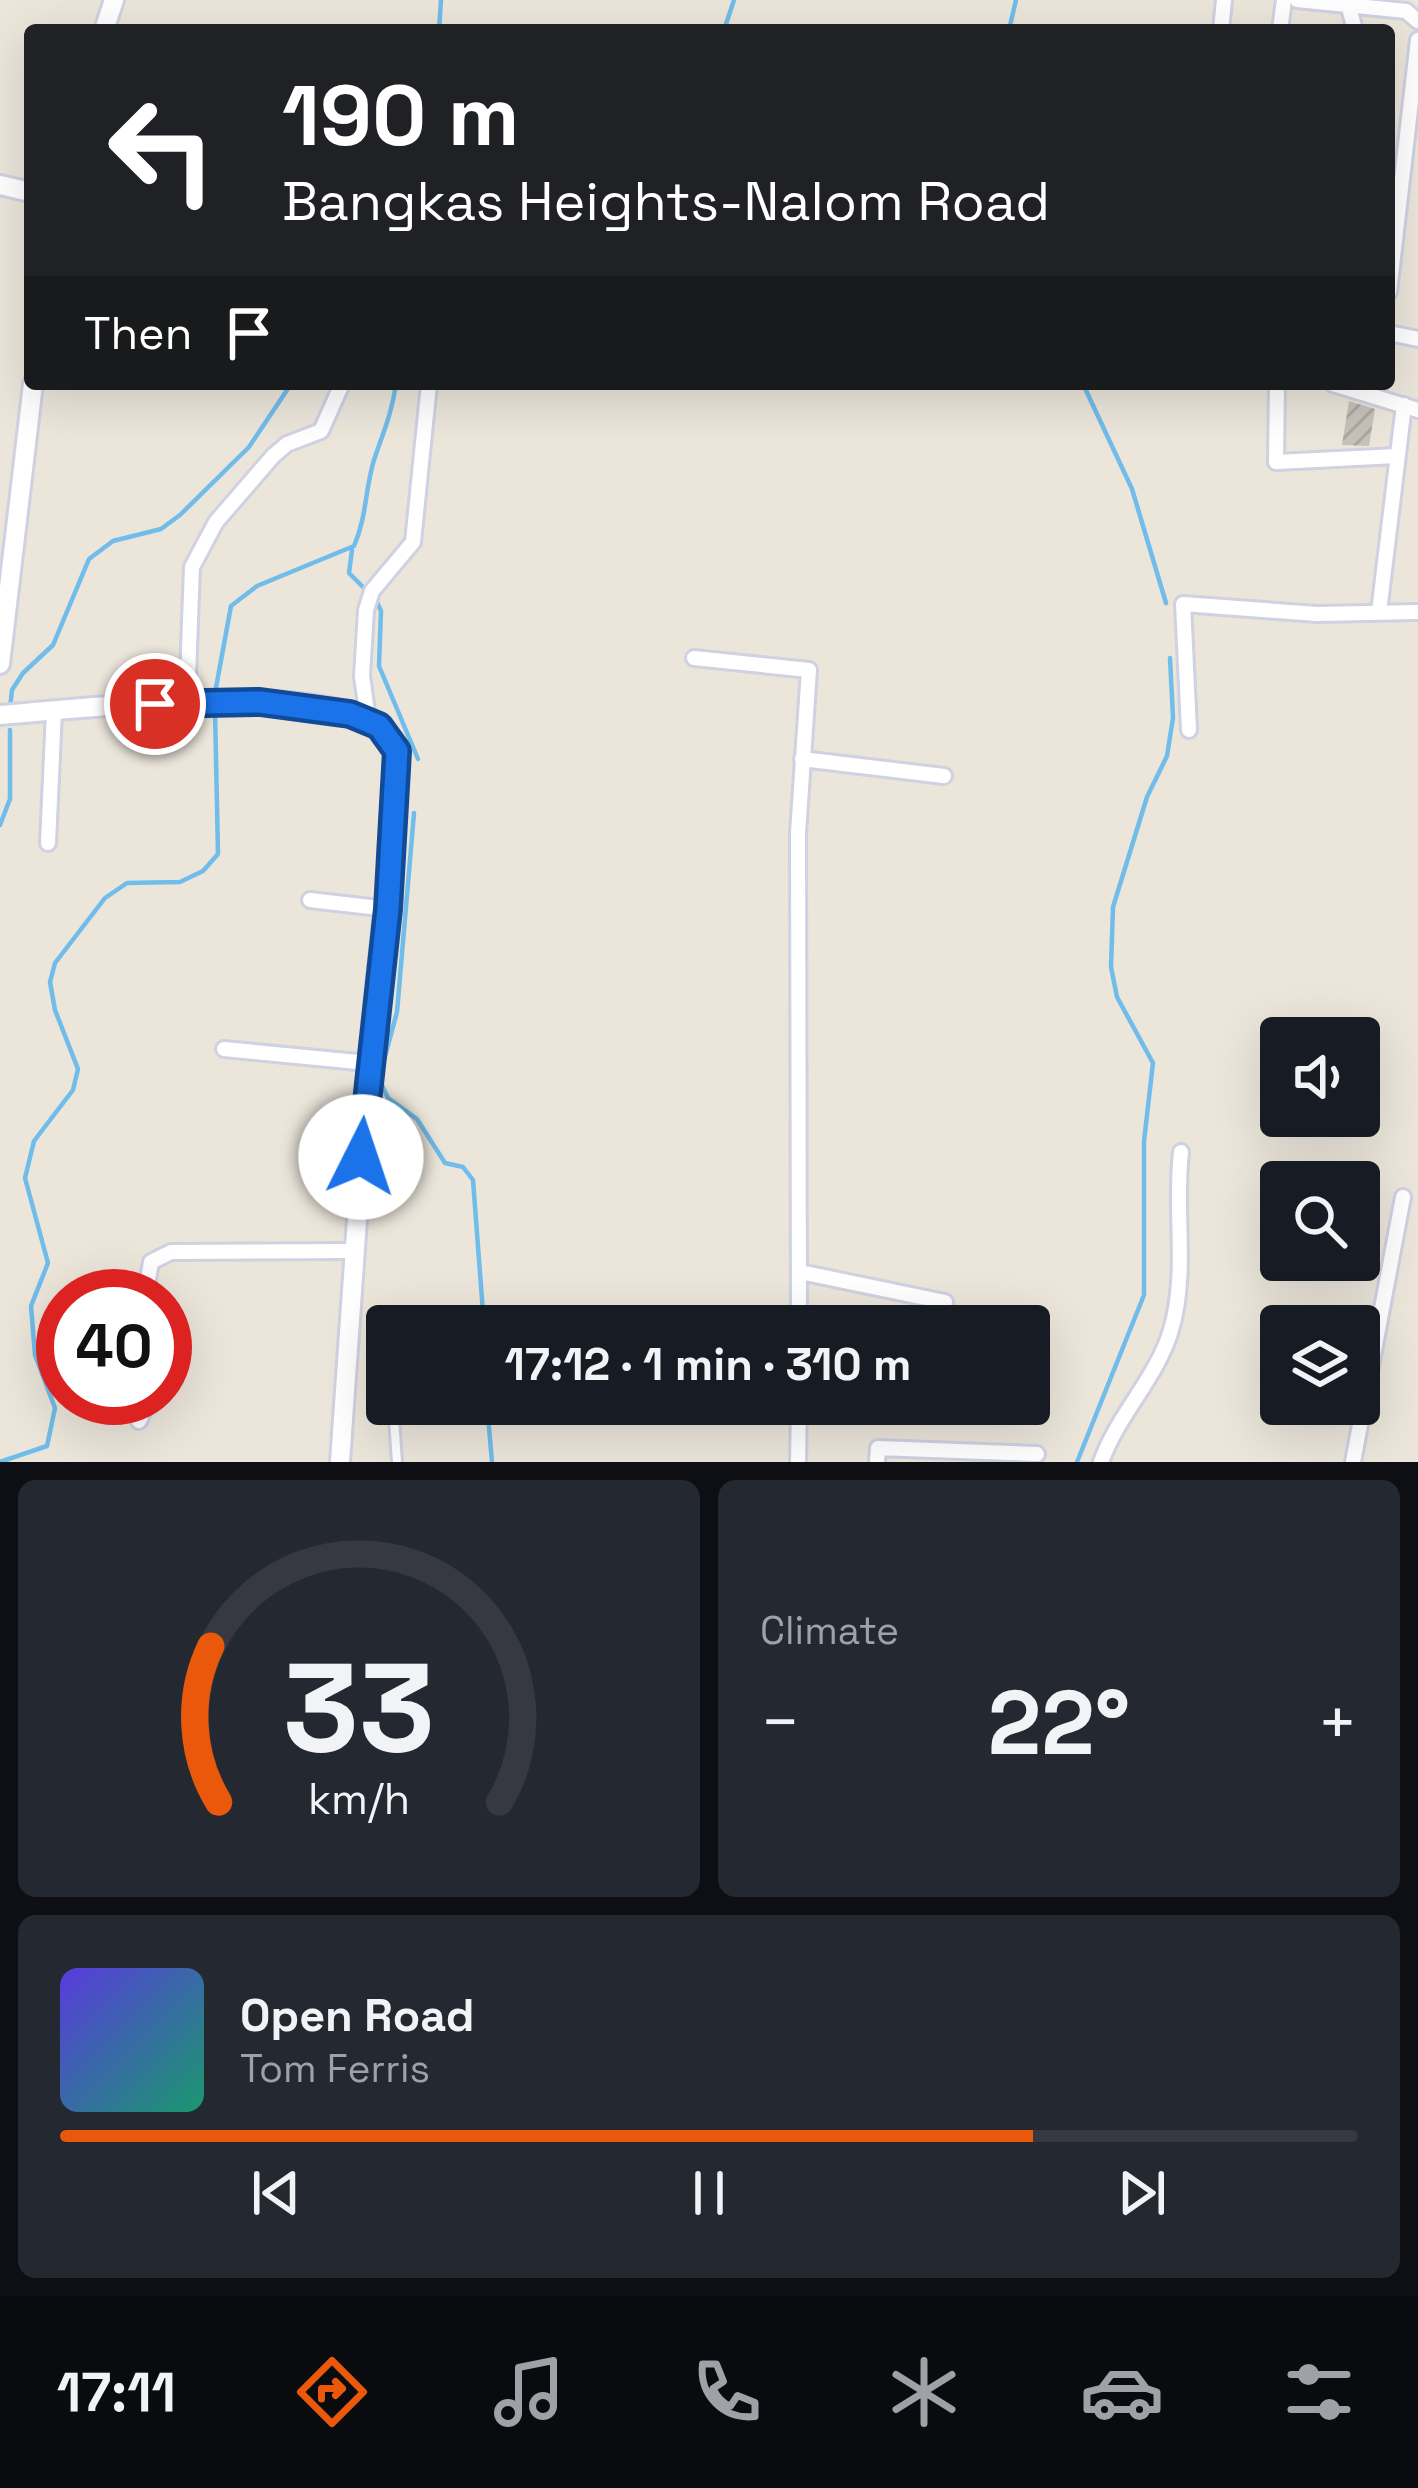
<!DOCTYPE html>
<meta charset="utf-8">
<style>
:root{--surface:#171b24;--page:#242831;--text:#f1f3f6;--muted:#9ea1a6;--line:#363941;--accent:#ea580c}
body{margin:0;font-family:"Space Grotesk",sans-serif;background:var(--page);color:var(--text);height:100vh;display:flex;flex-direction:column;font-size:45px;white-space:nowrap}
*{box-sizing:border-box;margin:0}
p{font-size:39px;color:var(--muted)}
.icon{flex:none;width:66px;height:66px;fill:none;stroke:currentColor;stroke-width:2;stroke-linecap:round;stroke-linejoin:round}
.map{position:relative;height:1462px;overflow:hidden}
.drawer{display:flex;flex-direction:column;gap:18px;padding:18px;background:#0d0f14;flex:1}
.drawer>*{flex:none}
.guide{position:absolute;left:24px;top:24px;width:1371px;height:366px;border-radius:12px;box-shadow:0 12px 48px #0002;background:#202124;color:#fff;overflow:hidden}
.controls{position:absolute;left:1260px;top:1017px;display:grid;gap:24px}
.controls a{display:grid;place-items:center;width:120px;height:120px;border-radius:12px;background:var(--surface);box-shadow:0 12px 48px #0002;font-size:60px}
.speed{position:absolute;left:36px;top:1269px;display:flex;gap:24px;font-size:60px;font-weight:700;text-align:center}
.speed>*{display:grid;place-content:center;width:156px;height:156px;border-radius:50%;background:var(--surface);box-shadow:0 12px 48px #0002;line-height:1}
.speed .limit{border:18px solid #d22;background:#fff;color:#111}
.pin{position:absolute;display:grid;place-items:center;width:102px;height:102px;color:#fff;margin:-51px;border:6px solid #fff;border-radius:50%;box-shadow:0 3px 12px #0007}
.me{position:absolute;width:132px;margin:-66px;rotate:4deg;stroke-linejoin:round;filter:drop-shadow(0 0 9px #0008)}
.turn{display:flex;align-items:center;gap:42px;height:252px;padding:0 60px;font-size:54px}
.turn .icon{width:156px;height:156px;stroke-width:2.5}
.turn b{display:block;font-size:84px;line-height:102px}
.then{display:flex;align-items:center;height:114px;padding:0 60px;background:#0003;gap:24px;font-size:45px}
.big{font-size:90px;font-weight:700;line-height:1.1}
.drawer .tile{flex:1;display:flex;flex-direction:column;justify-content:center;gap:18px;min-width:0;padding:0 42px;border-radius:18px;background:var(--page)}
.drawer .dial{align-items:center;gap:0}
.dial svg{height:312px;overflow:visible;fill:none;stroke:var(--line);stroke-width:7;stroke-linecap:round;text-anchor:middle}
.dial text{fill:var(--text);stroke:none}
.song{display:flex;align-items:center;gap:36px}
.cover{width:144px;height:144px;border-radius:18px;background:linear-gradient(135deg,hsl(250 70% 55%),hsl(160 70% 35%))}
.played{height:12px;border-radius:6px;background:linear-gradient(90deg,var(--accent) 75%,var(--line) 75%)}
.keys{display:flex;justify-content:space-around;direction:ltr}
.heat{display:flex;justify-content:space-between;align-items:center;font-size:66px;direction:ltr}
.drawer .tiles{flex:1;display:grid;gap:18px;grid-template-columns:1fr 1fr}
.tile:last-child{grid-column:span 2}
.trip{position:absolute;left:366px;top:1305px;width:684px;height:120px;border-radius:12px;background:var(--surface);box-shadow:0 12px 48px #0002;font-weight:700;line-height:120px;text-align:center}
.dock{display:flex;height:192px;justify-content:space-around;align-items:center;background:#090b0e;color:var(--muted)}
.dock .icon{width:84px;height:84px}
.dock .current{color:var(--accent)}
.dock b{font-size:54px;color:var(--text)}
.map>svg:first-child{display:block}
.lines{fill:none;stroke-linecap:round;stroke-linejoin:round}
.stream{stroke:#70bcea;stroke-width:4.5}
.building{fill:url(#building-hatch)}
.service-casing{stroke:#d0d1e1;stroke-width:14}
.minor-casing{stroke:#d0d1e1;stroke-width:20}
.tertiary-casing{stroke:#d0d1e1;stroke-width:24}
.service{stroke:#fff;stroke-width:8}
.minor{stroke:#fff;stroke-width:14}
.tertiary{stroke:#fff;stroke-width:18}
.route-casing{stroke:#114b97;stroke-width:30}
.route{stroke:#1a73e8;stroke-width:21}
</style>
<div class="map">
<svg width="1418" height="1462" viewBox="0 0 1418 1462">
<defs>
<pattern id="building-hatch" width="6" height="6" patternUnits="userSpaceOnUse" patternTransform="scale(3)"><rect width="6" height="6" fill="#c6c2ba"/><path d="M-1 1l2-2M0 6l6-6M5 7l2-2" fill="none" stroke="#aaa7a0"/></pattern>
</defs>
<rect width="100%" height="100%" fill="#ebe5da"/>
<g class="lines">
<g class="stream">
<polyline points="439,30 441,0"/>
<polyline points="724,30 734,0"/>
<polyline points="1009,30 1016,0"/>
<polyline points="1083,384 1132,489 1166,603"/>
<polyline points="352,550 349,573 366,590"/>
<polyline points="375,598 381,611 379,666 418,759"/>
<path d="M215,693L231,606L257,586L354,546C367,516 365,489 374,460C383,433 392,413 396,384"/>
<polyline points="10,708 12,690 23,673 53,645 89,559 113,541 161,529 180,515 249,447 291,384"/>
<polyline points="414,813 397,1012 379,1079 388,1098 417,1119 445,1163 463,1167 473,1180 484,1326"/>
<polyline points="0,825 10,799 10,730"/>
<polyline points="487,1404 492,1462"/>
<polyline points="0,1462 47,1446 55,1408 35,1355 31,1306 48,1263 25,1178 34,1141 73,1090 78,1069 55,1010 50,982 55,963 105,898 127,883 180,882 203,871 218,854 215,710"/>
<polyline points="1077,1462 1144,1295 1144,1141 1153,1063 1117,997 1111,967 1113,907 1147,797 1167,756 1173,718 1170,658"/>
</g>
</g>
<polygon class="building" points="1349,401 1375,409 1369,446 1342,445"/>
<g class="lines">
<defs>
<polyline id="service" points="393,1404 397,1462"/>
<g id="minor">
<polyline points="1297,0 1406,11 1418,21"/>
<polyline points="1347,0 1355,30"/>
<polyline points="1221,30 1224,0"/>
<polyline points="1280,30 1284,0"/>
<polyline points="1389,292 1418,40"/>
<polyline points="1389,333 1418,339"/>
<polyline points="1277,384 1276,462 1397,456"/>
<polyline points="1333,384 1418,410"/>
<polyline points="1379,612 1404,405"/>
<polyline points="694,658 809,670 798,833 799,1326"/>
<polyline points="187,703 192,567 216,522 273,456 287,444 321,431 342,384"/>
<polyline points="368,719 362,676 366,610 372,591 413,542 429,384"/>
<polyline points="1189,730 1183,604 1317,614 1418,612"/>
<polyline points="802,759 944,776"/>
<polyline points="48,843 54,711"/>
<polyline points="310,900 388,909"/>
<polyline points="224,1049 368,1063"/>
<polyline points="800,1272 945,1302"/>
<polyline points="145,1296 151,1262 171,1252 354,1251"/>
<polyline points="139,1421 149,1398"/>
<polyline points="798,1462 799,1404"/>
<polyline points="877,1462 878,1448 1037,1454"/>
<path d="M1101,1462C1118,1414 1157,1378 1171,1330C1188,1273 1174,1210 1181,1152"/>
<polyline points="1353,1462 1403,1197"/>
</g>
<g id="tertiary">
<polyline points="104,30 114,0"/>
<polyline points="0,185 30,192"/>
<polyline points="0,664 33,384"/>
<path d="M0,715C88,708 291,683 368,719C391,729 397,749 399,772L368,1063L340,1462"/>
</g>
</defs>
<use href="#service" class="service-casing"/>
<use href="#minor" class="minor-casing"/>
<use href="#tertiary" class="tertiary-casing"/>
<use href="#service" class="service"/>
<use href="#minor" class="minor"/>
<use href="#tertiary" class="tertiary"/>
</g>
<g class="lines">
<defs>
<polyline id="route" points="155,704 260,702 350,714 379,726 397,751 388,909 361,1157"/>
</defs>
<use href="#route" class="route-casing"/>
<use href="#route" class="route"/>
</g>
</svg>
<div class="controls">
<a><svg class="icon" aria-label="sound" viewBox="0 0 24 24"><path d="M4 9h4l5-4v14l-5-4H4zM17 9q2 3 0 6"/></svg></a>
<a><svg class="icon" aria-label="search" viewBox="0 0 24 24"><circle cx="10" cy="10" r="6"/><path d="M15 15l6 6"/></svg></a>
<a><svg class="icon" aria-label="layers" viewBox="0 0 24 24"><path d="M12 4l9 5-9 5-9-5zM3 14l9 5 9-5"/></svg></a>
</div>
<div class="speed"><div class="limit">40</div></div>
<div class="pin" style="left:155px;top:704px;background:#d93025"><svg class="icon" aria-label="arrive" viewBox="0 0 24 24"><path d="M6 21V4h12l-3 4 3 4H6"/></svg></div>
<svg class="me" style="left:361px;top:1157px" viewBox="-20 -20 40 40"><circle r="19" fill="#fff"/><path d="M0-13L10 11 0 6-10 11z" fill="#1a73e8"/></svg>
<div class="trip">17:12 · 1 min · 310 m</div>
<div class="guide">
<div class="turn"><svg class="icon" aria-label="left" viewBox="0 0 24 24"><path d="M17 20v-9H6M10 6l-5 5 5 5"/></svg><div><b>190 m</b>Bangkas Heights-Nalom Road</div></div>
<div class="then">Then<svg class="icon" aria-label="arrive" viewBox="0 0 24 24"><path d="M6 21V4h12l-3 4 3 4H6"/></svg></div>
</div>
</div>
<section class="drawer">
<div class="tiles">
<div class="tile dial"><svg viewBox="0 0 100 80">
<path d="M14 69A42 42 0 1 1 86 69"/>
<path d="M14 69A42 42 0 0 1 12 29" stroke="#ea580c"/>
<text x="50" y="56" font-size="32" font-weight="700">33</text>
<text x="50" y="72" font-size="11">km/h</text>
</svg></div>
<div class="tile"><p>Climate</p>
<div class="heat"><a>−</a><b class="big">22°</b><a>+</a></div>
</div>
<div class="tile">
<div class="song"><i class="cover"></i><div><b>Open Road</b><p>Tom Ferris</p></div></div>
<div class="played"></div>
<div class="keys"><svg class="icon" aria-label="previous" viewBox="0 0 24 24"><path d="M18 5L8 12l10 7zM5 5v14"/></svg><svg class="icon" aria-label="pause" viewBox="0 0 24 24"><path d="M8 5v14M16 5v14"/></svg><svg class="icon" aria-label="next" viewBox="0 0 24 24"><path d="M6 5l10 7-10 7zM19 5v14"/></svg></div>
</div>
</div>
</section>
<nav class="dock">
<b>17:11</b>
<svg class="icon current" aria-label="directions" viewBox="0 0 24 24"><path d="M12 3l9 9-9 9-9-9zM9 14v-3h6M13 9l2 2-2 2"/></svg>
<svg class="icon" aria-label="music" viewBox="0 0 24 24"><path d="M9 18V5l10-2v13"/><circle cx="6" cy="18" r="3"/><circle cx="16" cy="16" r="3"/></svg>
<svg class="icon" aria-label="phone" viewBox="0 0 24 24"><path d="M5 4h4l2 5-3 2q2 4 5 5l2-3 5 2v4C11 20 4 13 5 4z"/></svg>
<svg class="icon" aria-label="climate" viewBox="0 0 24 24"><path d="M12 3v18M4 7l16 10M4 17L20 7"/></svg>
<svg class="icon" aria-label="car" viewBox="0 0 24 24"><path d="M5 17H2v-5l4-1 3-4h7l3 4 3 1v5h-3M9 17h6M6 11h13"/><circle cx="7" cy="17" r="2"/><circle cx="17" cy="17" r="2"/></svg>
<svg class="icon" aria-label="filters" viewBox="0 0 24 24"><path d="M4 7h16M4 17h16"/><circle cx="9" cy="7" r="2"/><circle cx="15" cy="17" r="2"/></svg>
</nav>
